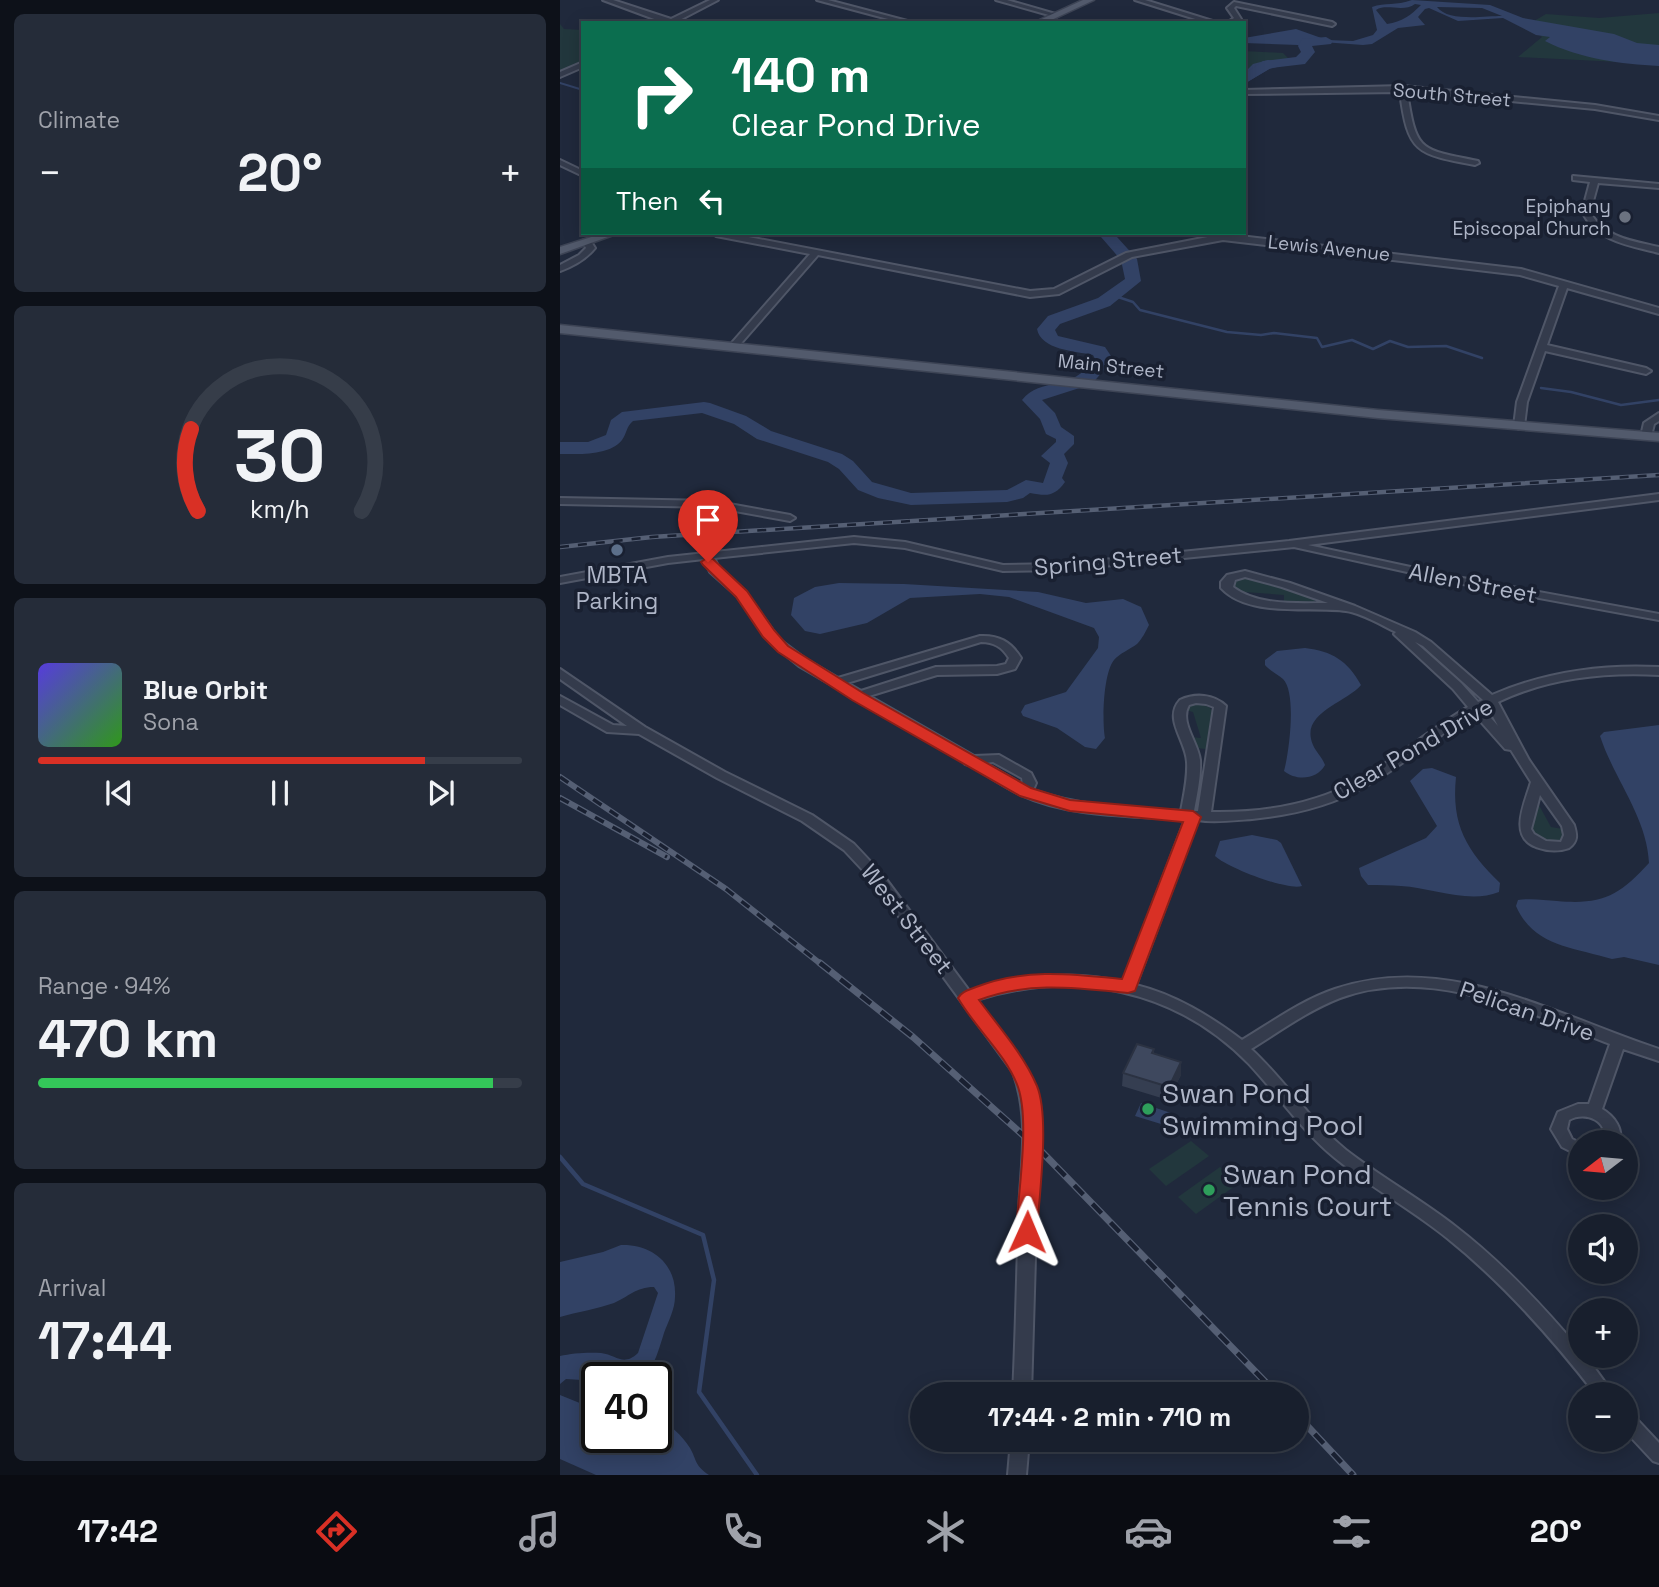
<!DOCTYPE html>
<meta charset="utf-8">
<style>
:root{--surface:#181f2d;--page:#252c39;--text:#f1f3f6;--muted:#9fa2aa;--line:#363d49;--accent:#d93025}
body{margin:0;font-family:"Space Grotesk",sans-serif;background:var(--page);color:var(--text);height:100vh;display:flex;flex-direction:column;font-size:26px;white-space:nowrap}
*{box-sizing:border-box;margin:0}
p{font-size:23px;color:var(--muted)}
.icon{flex:none;width:38px;height:38px;fill:none;stroke:currentColor;stroke-width:2;stroke-linecap:round;stroke-linejoin:round}
.map{position:relative;flex:1;overflow:hidden}
.details{display:flex;flex-direction:column;gap:14px;padding:14px;background:#0d1119;width:560px}
.details>*{flex:none}
.banner{position:absolute;left:21px;top:21px;width:665px;height:214px;border-radius:0px;box-shadow:0 4px 18px #0003,0 0 0 2px var(--line);background:#0b6e4f;color:#fff;overflow:hidden}
.needle{width:46px;rotate:254deg}
.buttons{position:absolute;left:1008px;top:1130px;display:grid;gap:14px}
.buttons a{display:grid;place-items:center;width:70px;height:70px;border-radius:50%;background:var(--surface);box-shadow:0 4px 18px #0003,0 0 0 2px var(--line);font-size:35px}
.speed{position:absolute;left:21px;top:1362px;display:flex;gap:14px;font-size:35px;font-weight:700;text-align:center}
.speed>*{display:grid;place-content:center;width:91px;height:91px;border-radius:50%;background:var(--surface);box-shadow:0 4px 18px #0003,0 0 0 2px var(--line);line-height:1}
.speed .limit{border:4px solid #111;border-radius:10px;background:#fff;color:#111}
.pin{position:absolute;display:grid;place-items:center;width:60px;height:60px;color:#fff;margin:-72px -30px;border-radius:50% 50% 50% 0;rotate:-45deg;box-shadow:0 0 7px #0007}
.pin .icon{rotate:45deg}
.me{position:absolute;width:77px;margin:-38px;rotate:1deg;stroke-linejoin:round;filter:drop-shadow(0 0 5px #0008)}
.turn{display:flex;align-items:center;gap:24px;height:147px;padding:0 35px;font-size:32px}
.turn .icon{width:91px;height:91px;stroke-width:2.5}
.turn b{display:block;font-size:49px;line-height:60px}
.then{display:flex;align-items:center;height:66px;padding:0 35px;background:#0003;gap:14px;font-size:26px}
.big{font-size:52px;font-weight:700;line-height:1.1}
.details .tile{flex:1;display:flex;flex-direction:column;justify-content:center;gap:10px;min-width:0;padding:0 24px;border-radius:10px;background:var(--page)}
.details .dial{align-items:center;gap:0}
.dial svg{height:182px;overflow:visible;fill:none;stroke:var(--line);stroke-width:7;stroke-linecap:round;text-anchor:middle}
.dial text{fill:var(--text);stroke:none}
.song{display:flex;align-items:center;gap:21px}
.cover{width:84px;height:84px;border-radius:10px;background:linear-gradient(135deg,hsl(250 70% 55%),hsl(110 70% 35%))}
.played{height:7px;border-radius:4px;background:linear-gradient(90deg,var(--accent) 80%,var(--line) 80%)}
.keys{display:flex;justify-content:space-around;direction:ltr}
.heat{display:flex;justify-content:space-between;align-items:center;font-size:38px;direction:ltr}
.charge{height:10px;border-radius:5px;background:linear-gradient(90deg,#34c759 94%,var(--line) 0)}
.trip{position:absolute;left:350px;top:1382px;width:399px;height:70px;border-radius:35px;background:var(--surface);box-shadow:0 4px 18px #0003,0 0 0 2px var(--line);font-weight:700;line-height:70px;text-align:center}
.tabs{display:flex;height:112px;justify-content:space-around;align-items:center;background:#0a0c12;color:var(--muted)}
.tabs .icon{width:49px;height:49px}
.tabs .selected{color:var(--accent)}
.tabs b{font-size:32px;color:var(--text)}
main{display:flex;flex:1;min-height:0}
.map>svg:first-child{display:block}
.green{fill:#22373d}
.water{fill:#324265;fill-rule:evenodd}
.lines{fill:none;stroke-linecap:round;stroke-linejoin:round}
.stream-far2{stroke:#324265;stroke-width:2}
.stream-far1{stroke:#324265;stroke-width:2.5}
.stream{stroke:#324265;stroke-width:4.5}
.river{fill:#324265;fill-rule:evenodd}
.minor-casing{stroke:#4f5667;stroke-width:4}
.major-casing{stroke:#3d4455;stroke-width:3}
.minor{fill:#343b4c;fill-rule:evenodd}
.major{fill:#525a6c;fill-rule:evenodd}
.rail-far2-casing{stroke:#555f74;stroke-width:4.5}
.rail-far1-casing{stroke:#555f74;stroke-width:6}
.rail-casing{stroke:#555f74;stroke-width:7}
.rail-far2{stroke:#192031;stroke-width:2.5;stroke-dasharray:9;stroke-linecap:butt}
.rail-far1{stroke:#192031;stroke-width:3.5;stroke-dasharray:10;stroke-linecap:butt}
.rail{stroke:#192031;stroke-width:4.5;stroke-dasharray:13;stroke-linecap:butt}
.wall{fill:#353e51}
.shaded-wall{fill:#2b3242}
.building{fill:#3e485e;stroke:#2b3242;stroke-width:2}
.route{fill:#d93025;stroke:#8d1f18;stroke-width:2}
.worship-dot{fill:#6b7280;stroke:#192031;stroke-width:2.5}
.service-dot{fill:#5c6f8a;stroke:#192031;stroke-width:2.5}
.leisure-dot{fill:#2e9e5b;stroke:#192031;stroke-width:2.5}
.labels{text-anchor:middle;dominant-baseline:central;stroke-width:7;stroke-linejoin:round;paint-order:stroke}
.far-street-label{font-size:19px;fill:#afb6c8;stroke:#192031}
.far-poi-label{font-size:19px;fill:#afb6c8;stroke:#192031;text-anchor:end}
.street-label{font-size:23px;fill:#afb6c8;stroke:#192031}
.poi-label{font-size:23px;fill:#afb6c8;stroke:#192031}
.near-poi-label{font-size:28px;fill:#afb6c8;stroke:#192031;text-anchor:start}
</style>
<main>
<section class="details">
<div class="tile"><p>Climate</p>
<div class="heat"><a>−</a><b class="big">20°</b><a>+</a></div>
</div>
<div class="tile dial"><svg viewBox="0 0 100 80">
<path d="M14 69A42 42 0 1 1 86 69"/>
<path d="M14 69A42 42 0 0 1 11 33" stroke="#d93025"/>
<text x="50" y="56" font-size="32" font-weight="700">30</text>
<text x="50" y="72" font-size="11">km/h</text>
</svg></div>
<div class="tile">
<div class="song"><i class="cover"></i><div><b>Blue Orbit</b><p>Sona</p></div></div>
<div class="played"></div>
<div class="keys"><svg class="icon" aria-label="previous" viewBox="0 0 24 24"><path d="M18 5L8 12l10 7zM5 5v14"/></svg><svg class="icon" aria-label="pause" viewBox="0 0 24 24"><path d="M8 5v14M16 5v14"/></svg><svg class="icon" aria-label="next" viewBox="0 0 24 24"><path d="M6 5l10 7-10 7zM19 5v14"/></svg></div>
</div>
<div class="tile"><p>Range · 94%</p><b class="big">470 km</b><div class="charge"></div></div>
<div class="tile"><p>Arrival</p><b class="big">17:44</b></div>
</section>
<div class="map">
<svg width="1099" height="1475" viewBox="0 0 1099 1475">
<rect width="100%" height="100%" fill="#20293c"/>
<g class="green">
<polygon points="1099,13 1099,64 958,57 982,37 969,24 986,14 1039,18"/>
<polygon points="0,24 4,29 23,30 23,60 0,71"/>
<path d="M684,51L723,53L733,63C707,59 705,58 684,73Z"/>
<polygon points="686,578 753,596 755,600 753,603 724,602 724,595 672,591 672,582"/>
<polygon points="637,703 649,707 654,713 646,749 635,748 630,737 641,738 633,712 621,709"/>
<polygon points="975,798 991,827 1003,829 1006,833 1004,839 988,843 970,834"/>
<polygon points="631,1141 649,1156 606,1186 589,1169"/>
<polygon points="660,1167 679,1183 636,1214 618,1197"/>
</g>
<g class="water">
<path d="M852,0L930,5L963,18L1054,34L1077,43L1099,45V66C1061,64 1020,59 985,41L990,37L976,35L943,18L898,21L869,8L865,9L858,17L865,25L838,28L812,44L803,45L762,42L751,45L750,49L738,45L684,43V38L736,29L767,40L793,41L813,35L817,30L812,7C825,2 836,6 852,0ZM855,4L861,5C851,15 842,22 827,24L816,10C827,3 843,13 855,4ZM877,7L922,8L942,16C924,16 888,22 877,7Z"/>
<polygon points="708,60 733,63 709,69 684,84 684,73 693,64"/>
<path d="M279,583L344,584L478,592L526,603L563,599L581,607L589,625C586,631 582,639 577,644C570,649 559,654 554,660C543,674 542,722 545,738L536,749L525,747L497,728L463,716L461,712L465,705L506,692L538,648L539,637L534,628L449,597L420,594L350,598L307,623L260,634L245,631L231,615L234,598L255,587Z"/>
<path d="M745,648C772,651 788,661 801,685C786,703 739,713 753,745C756,752 762,757 765,765C757,780 736,781 724,771C729,753 737,693 723,679C717,674 710,671 705,665V660L717,651Z"/>
<path d="M1099,725V965L1064,957L1052,959C1013,947 974,947 956,906L958,900C971,898 984,900 997,901C1042,905 1059,896 1089,863C1087,817 1054,779 1040,736L1044,732Z"/>
<path d="M872,768L896,777C891,825 907,851 940,883L939,892C909,904 873,888 841,886C831,885 819,885 808,885L801,876L799,868L866,838L877,826L850,781L863,769Z"/>
<path d="M692,835L717,840L721,843L742,886C727,891 666,867 655,856L660,841Z"/>
<polygon points="581,1103 614,1114 610,1121 604,1120 601,1124 575,1116"/>
<path d="M61,1245C92,1244 117,1264 115,1297C115,1309 108,1322 104,1333C99,1349 95,1364 85,1377H37V1381L6,1379L0,1384V1356C12,1353 29,1352 41,1353C57,1355 63,1367 78,1353L98,1293L94,1287C76,1287 68,1297 54,1303C37,1309 17,1312 0,1317V1262L43,1252Z"/>
<path d="M0,1395L37,1410V1437H96V1416C109,1424 122,1435 130,1448C137,1460 134,1465 149,1475H36L0,1459Z"/>
</g>
<g class="lines">
<polyline class="stream-far2" points="0,83 23,90"/>
<g class="stream-far1">
<polyline points="555,296 573,302 580,310 667,332 701,335 714,333 757,338 762,347 792,340 813,349 830,341 848,347 886,346 922,358"/>
<polyline points="981,388 1011,392 1061,405 1099,400"/>
</g>
<polyline class="stream" points="0,1157 23,1184 143,1235 154,1280 139,1392 197,1475"/>
<g class="river">
<polygon points="766,37 773,41 771,44 752,46 755,52 745,64 711,68 684,84 684,74 703,61 736,57 741,52 738,46 742,39"/>
<path d="M544,233H560L557,237L577,259L581,281L550,306L500,324L495,330L498,336L545,347L553,359L532,384L482,400L495,413L501,427L514,436V444L504,454L508,463L502,478L505,482C494,497 487,496 470,493L463,498L447,502L351,505L318,498L298,490L279,469L268,462L197,439L174,424L142,413L73,421C66,427 67,433 62,440C50,456 17,454 0,454V442H28L46,435L51,420L62,412L144,402L150,403L186,416L211,431L282,454L293,461L312,482L351,493L447,490L466,480L483,483L490,463L481,456L496,442V439L486,434L480,419L462,400C481,376 511,393 535,359L533,355C515,351 481,350 477,329L488,316L538,298L565,279L561,260L541,237Z"/>
</g>
<defs>
<g id="minor">
<polygon points="43,0 53,0 111,19 150,0 158,0 114,23 105,23"/>
<polygon points="257,0 268,0 355,23 343,23"/>
<polygon points="436,0 447,0 499,15 496,17"/>
<polygon points="575,0 585,0 659,23 648,23"/>
<polygon points="674,2 772,22 775,24 772,26 676,6 674,8 681,19 676,23 667,23 674,18 667,8"/>
<polygon points="23,62 23,67 0,77 0,72"/>
<path d="M843,86L1035,105L1099,116V120L1035,109L847,91C856,153 860,149 918,161L919,163L915,165C856,154 848,153 840,92L684,94V90Z"/>
<polygon points="0,160 23,171 23,176 0,165"/>
<path d="M1013,176L1099,184V188L1038,183L1030,212C1044,238 1073,241 1099,247V253C1069,245 1038,242 1022,212L1030,182L1013,180Z"/>
<polygon points="152,233 168,233 470,291 494,289 566,253 663,234 961,269 1099,308 1099,314 1007,288 987,345 1086,368 1091,371 1086,374 985,351 967,402 964,426 959,429 954,426 957,402 999,286 960,275 663,240 572,257 499,294 470,297 258,255 176,349 170,349 170,345 250,254 156,236"/>
<path d="M24,240H30L35,248C26,259 14,266 0,271V265L19,255L26,248L23,242Z"/>
<polygon points="1099,413 1099,421 1094,424 1091,436 1086,439 1082,438 1081,436 1084,423"/>
<path d="M1099,494V500L748,545L897,577L1099,614V620L897,583L734,547L503,570L443,571L345,548L294,543L154,558L159,568L185,592L219,639L247,660L278,678L420,636C439,635 451,642 461,658L455,669L437,674L377,675L309,696L414,756L439,755L471,773L476,783L473,790C520,807 572,808 621,811C624,795 628,778 627,762C626,740 603,719 620,700C635,693 654,694 666,706L651,812C701,813 752,805 797,781C836,759 870,729 908,707L893,689L836,636L834,634L836,632C821,625 802,613 786,611C749,606 689,618 661,588V582L667,575L685,571L730,583L795,606L855,632L871,642L932,695C985,672 1041,664 1099,667V675C1043,672 988,678 938,702L969,760L1014,825C1017,835 1018,841 1009,848C997,852 987,851 976,847C948,836 965,803 971,782L951,750L945,749L914,714C877,735 844,765 806,786C771,806 732,815 692,819C676,820 654,823 638,820L576,985C616,995 650,1016 682,1040C712,1022 742,1000 775,989C886,951 996,1015 1099,1049V1061L1063,1049L1042,1109C1054,1116 1064,1129 1059,1143H1043C1051,1122 1026,1110 1009,1120L1007,1129L1012,1139L1020,1143V1156L1002,1147L991,1129L998,1112L1018,1104H1029L1050,1044C967,1012 871,965 780,998C749,1010 720,1031 691,1049C725,1080 750,1121 786,1150C821,1177 860,1199 895,1226C942,1262 982,1305 1020,1350V1356H1026L1054,1395H1036C992,1338 943,1283 887,1238C851,1209 810,1187 775,1158C742,1131 718,1095 689,1064C616,989 515,969 416,1000L467,1070L474,1087L479,1120L471,1395H453C456,1334 457,1272 459,1211C461,1164 470,1118 453,1072L313,881L284,850L242,821L157,778L79,734L47,732L0,705V696L53,725L67,726L0,679V669L85,727L165,772L252,815L294,844L323,875L410,992C460,976 511,969 563,982L625,820C572,815 511,818 461,795C443,786 427,775 410,765L405,764L403,761L239,666L211,643L177,596L150,572L144,559L108,563L0,583V577L108,557L294,537L345,542L443,565L503,564L729,541ZM685,577L722,587L768,603C737,603 698,606 673,587L675,580ZM421,642C434,642 442,647 449,658L446,664L437,666L376,667L301,691L287,683ZM855,642L863,646L923,700L918,702L901,683ZM636,703L646,704L654,707L638,811H634C637,794 641,777 640,760C638,742 619,722 629,705ZM928,707L938,726L923,709ZM433,762L462,778L463,785L425,763ZM980,795L1002,826L1004,835L1001,842L986,841L974,834L971,829Z"/>
<polygon points="0,498 153,501 230,515 235,518 230,521 153,507 0,504"/>
<polygon points="1066,1412 1072,1414 1099,1443 1099,1463 1093,1461 1066,1432"/>
<polygon points="451,1440 469,1440 466,1475 448,1475"/>
</g>
<g id="major">
<polygon points="523,0 534,0 485,23 473,23"/>
<polygon points="44,233 59,233 0,254 0,247"/>
<polygon points="0,325 818,410 1099,433 1099,441 818,418 0,333"/>
</g>
</defs>
<use href="#minor" class="minor-casing"/>
<use href="#major" class="major-casing"/>
<use href="#minor" class="minor"/>
<use href="#major" class="major"/>
<defs>
<polyline id="rail-far2" points="0,547 92,537 1099,475"/>
<g id="rail-far1">
<polyline points="0,777 166,889 262,965"/>
<polyline points="0,798 107,857"/>
</g>
<g id="rail">
<polyline points="260,963 353,1037 482,1152 718,1395"/>
<polyline points="737,1415 793,1475"/>
</g>
</defs>
<use href="#rail-far2" class="rail-far2-casing"/>
<use href="#rail-far1" class="rail-far1-casing"/>
<use href="#rail" class="rail-casing"/>
<use href="#rail-far2" class="rail-far2"/>
<use href="#rail-far1" class="rail-far1"/>
<use href="#rail" class="rail"/>
</g>
<polygon class="wall" points="594,1049 594,1053 621,1062 621,1075 608,1100 562,1086 563,1073"/>
<polygon class="shaded-wall" points="621,1062 621,1075 608,1100 609,1087"/>
<polygon class="building" points="577,1044 594,1049 592,1053 621,1062 609,1087 563,1073"/>
<path class="route" d="M148,557L153,559L187,591L214,630L228,646L303,693L471,788L510,800L633,811L641,817L575,991L568,993C517,988 468,981 419,1000C439,1027 464,1055 477,1086C490,1118 479,1196 477,1232L474,1238L467,1241L459,1238L456,1232C458,1195 470,1121 458,1087C446,1054 415,1028 398,998C402,991 409,990 416,987C464,968 512,974 562,979L623,822L510,811L460,796L292,700L218,652L203,637L176,597L143,565L141,562Z"/>
<circle class="worship-dot" cx="1065" cy="217" r="7"/>
<circle class="service-dot" cx="57" cy="550" r="7"/>
<g class="leisure-dot">
<circle cx="588" cy="1109" r="7"/>
<circle cx="649" cy="1190" r="7"/>
</g>
<g class="labels">
<g class="far-street-label">
<text transform="translate(892 95) rotate(5)">South Street</text>
<text transform="translate(769 248) rotate(6)">Lewis Avenue</text>
<text transform="translate(551 366) rotate(6)">Main Street</text>
</g>
<g class="far-poi-label">
<text x="1051" y="206">Epiphany<tspan x="1051" dy="22">Episcopal Church</tspan></text>
</g>
<g class="street-label">
<text transform="translate(548 561) rotate(-5)">Spring Street</text>
<text transform="translate(913 583) rotate(11)">Allen Street</text>
<text transform="translate(853 749) rotate(-30)">Clear Pond Drive</text>
<text transform="translate(347 919) rotate(52)">West Street</text>
<text transform="translate(967 1011) rotate(19)">Pelican Drive</text>
</g>
<g class="poi-label">
<text x="57" y="575">MBTA<tspan x="57" dy="26">Parking</tspan></text>
</g>
<g class="near-poi-label">
<text x="602" y="1093">Swan Pond<tspan x="602" dy="32">Swimming Pool</tspan></text>
<text x="663" y="1174">Swan Pond<tspan x="663" dy="32">Tennis Court</tspan></text>
</g>
</g>
</svg>
<div class="buttons">
<a><svg class="needle" viewBox="-14 -14 28 28"><path d="M0-13l5 13h-10z" fill="#e53935"/><path d="M0 13l5-13h-10z" fill="#9fa2aa"/></svg></a>
<a><svg class="icon" aria-label="sound" viewBox="0 0 24 24"><path d="M4 9h4l5-4v14l-5-4H4zM17 9q2 3 0 6"/></svg></a>
<a>+</a>
<a>−</a>
</div>
<div class="speed"><div class="limit">40</div></div>
<div class="pin" style="left:148px;top:562px;background:#d93025"><svg class="icon" aria-label="arrive" viewBox="0 0 24 24"><path d="M6 21V4h12l-3 4 3 4H6"/></svg></div>
<svg class="me" style="left:467px;top:1232px" viewBox="-20 -20 40 40"><path d="M0-17L14 15 0 8-14 15z" fill="#d93025" stroke="#fff" stroke-width="4"/></svg>
<div class="trip">17:44 · 2 min · 710 m</div>
<div class="banner">
<div class="turn"><svg class="icon" aria-label="right" viewBox="0 0 24 24"><path d="M7 20v-9h11M14 6l5 5-5 5"/></svg><div><b>140 m</b>Clear Pond Drive</div></div>
<div class="then">Then<svg class="icon" aria-label="left" viewBox="0 0 24 24"><path d="M17 20v-9H6M10 6l-5 5 5 5"/></svg></div>
</div>
</div>
</main>
<nav class="tabs">
<b>17:42</b>
<svg class="icon selected" aria-label="directions" viewBox="0 0 24 24"><path d="M12 3l9 9-9 9-9-9zM9 14v-3h6M13 9l2 2-2 2"/></svg>
<svg class="icon" aria-label="music" viewBox="0 0 24 24"><path d="M9 18V5l10-2v13"/><circle cx="6" cy="18" r="3"/><circle cx="16" cy="16" r="3"/></svg>
<svg class="icon" aria-label="phone" viewBox="0 0 24 24"><path d="M5 4h4l2 5-3 2q2 4 5 5l2-3 5 2v4C11 20 4 13 5 4z"/></svg>
<svg class="icon" aria-label="climate" viewBox="0 0 24 24"><path d="M12 3v18M4 7l16 10M4 17L20 7"/></svg>
<svg class="icon" aria-label="car" viewBox="0 0 24 24"><path d="M5 17H2v-5l4-1 3-4h7l3 4 3 1v5h-3M9 17h6M6 11h13"/><circle cx="7" cy="17" r="2"/><circle cx="17" cy="17" r="2"/></svg>
<svg class="icon" aria-label="filters" viewBox="0 0 24 24"><path d="M4 7h16M4 17h16"/><circle cx="9" cy="7" r="2"/><circle cx="15" cy="17" r="2"/></svg>
<b>20°</b>
</nav>
